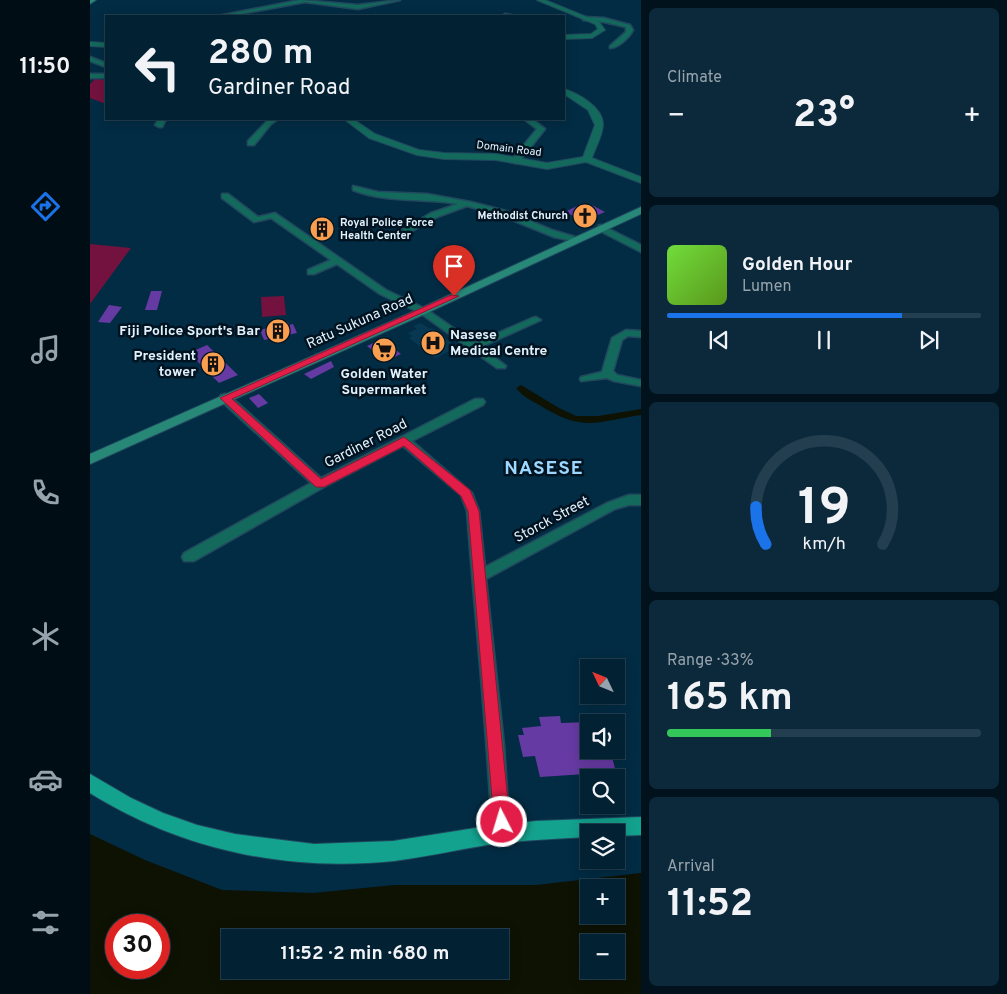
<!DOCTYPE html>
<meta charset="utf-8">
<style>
:root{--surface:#022133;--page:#0c293b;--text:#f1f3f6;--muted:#96a3ac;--line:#233e4e;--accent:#1a73e8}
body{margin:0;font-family:Overpass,sans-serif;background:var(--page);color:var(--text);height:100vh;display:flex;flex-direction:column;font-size:19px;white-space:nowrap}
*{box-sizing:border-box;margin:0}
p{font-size:16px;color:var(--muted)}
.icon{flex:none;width:28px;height:28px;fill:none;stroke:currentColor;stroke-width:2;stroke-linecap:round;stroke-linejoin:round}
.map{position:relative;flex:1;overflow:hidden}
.panel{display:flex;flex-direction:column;gap:8px;padding:8px;background:#01121c;width:366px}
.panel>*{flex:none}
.hud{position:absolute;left:15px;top:15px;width:460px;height:105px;border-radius:0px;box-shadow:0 2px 12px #0003,0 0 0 1px var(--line);background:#022133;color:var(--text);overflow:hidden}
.needle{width:32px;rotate:313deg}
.controls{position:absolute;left:490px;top:659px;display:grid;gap:10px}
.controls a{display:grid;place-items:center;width:45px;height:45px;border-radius:0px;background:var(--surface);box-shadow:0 2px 12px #0003,0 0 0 1px var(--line);font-size:25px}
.speed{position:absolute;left:15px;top:914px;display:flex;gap:10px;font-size:25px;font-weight:700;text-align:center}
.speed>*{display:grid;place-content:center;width:65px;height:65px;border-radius:50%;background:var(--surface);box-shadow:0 2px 12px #0003,0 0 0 1px var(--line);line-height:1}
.speed .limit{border:8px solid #d22;background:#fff;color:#111}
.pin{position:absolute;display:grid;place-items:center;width:42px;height:42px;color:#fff;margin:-51px -21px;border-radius:50% 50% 50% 0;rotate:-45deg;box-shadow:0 0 5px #0007}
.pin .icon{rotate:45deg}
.me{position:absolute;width:55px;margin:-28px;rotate:355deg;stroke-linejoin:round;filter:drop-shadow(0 0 4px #0008)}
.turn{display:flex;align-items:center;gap:18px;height:105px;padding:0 20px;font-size:22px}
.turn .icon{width:65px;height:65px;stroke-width:2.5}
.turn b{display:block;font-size:35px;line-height:42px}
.big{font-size:38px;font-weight:700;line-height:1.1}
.panel .card{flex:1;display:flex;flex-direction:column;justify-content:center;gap:8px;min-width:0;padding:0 18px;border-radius:8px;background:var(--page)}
.panel .dial{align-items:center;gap:0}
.dial svg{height:130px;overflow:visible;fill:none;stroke:var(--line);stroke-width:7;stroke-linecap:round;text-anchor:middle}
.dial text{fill:var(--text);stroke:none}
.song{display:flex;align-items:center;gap:15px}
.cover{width:60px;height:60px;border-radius:8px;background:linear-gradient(135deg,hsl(100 70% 55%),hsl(90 70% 35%))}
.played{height:5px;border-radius:2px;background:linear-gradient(90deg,var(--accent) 75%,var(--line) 75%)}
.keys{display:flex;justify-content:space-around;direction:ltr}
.heat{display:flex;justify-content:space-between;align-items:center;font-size:28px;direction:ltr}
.charge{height:8px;border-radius:4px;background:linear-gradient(90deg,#34c759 33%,var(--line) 0)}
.trip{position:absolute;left:131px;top:929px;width:288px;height:50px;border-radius:0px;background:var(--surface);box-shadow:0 2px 12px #0003,0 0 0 1px var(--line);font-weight:700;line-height:50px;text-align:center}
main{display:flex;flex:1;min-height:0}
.dock{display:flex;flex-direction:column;width:90px;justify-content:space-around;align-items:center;background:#010d14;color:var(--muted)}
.dock .icon{width:35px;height:35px}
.dock .active{color:var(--accent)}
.dock b{font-size:22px;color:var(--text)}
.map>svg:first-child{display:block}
.built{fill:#083851}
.green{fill:#73123e}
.water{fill:#0e1203;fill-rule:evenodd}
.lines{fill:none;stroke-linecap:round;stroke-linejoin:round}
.canal{fill:#0e1203;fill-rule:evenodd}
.building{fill:#663aa3}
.minor-casing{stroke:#22485e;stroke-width:3}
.tertiary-casing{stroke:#22485e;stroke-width:2}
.secondary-casing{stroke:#22485e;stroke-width:2}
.primary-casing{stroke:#22485e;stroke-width:2}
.minor{fill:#13695c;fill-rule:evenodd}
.tertiary{fill:#13695c;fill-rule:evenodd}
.secondary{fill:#288878;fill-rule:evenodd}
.primary{fill:#13a28e;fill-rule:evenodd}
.route{fill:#e11d48;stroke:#92132f}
.labels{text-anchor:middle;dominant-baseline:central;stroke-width:5;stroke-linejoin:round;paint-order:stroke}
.far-street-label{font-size:11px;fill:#e3f1fc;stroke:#001321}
.far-poi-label{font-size:11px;font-weight:bold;fill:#e3f1fc;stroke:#001321;text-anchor:end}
.street-label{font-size:14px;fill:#e3f1fc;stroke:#001321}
.poi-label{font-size:14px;font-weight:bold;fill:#e3f1fc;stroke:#001321;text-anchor:end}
.district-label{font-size:19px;font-weight:bold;letter-spacing:1px;fill:#9dd7ff;stroke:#001321}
</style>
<main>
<nav class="dock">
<b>11:50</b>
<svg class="icon active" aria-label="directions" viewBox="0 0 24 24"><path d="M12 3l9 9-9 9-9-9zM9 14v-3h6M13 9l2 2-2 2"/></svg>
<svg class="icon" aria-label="music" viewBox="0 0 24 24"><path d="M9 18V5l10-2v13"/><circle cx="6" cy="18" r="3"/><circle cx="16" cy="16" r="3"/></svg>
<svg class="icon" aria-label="phone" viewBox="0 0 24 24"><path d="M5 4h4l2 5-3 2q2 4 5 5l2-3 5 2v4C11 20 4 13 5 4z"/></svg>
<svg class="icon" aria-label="climate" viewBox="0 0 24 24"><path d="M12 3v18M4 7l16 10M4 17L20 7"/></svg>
<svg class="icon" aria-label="car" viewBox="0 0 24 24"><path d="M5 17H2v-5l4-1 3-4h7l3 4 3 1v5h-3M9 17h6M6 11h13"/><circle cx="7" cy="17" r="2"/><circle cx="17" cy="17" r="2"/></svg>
<svg class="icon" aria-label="filters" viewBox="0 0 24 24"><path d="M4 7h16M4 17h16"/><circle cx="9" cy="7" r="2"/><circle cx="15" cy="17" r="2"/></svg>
</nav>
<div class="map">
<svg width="551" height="994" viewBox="0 0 551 994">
<rect width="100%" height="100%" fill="#022c44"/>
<polygon class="built" points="331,323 340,329 342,328 367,347 345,358 319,338 322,336 318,333 327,329 323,326"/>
<g class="green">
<polygon points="5,79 16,80 16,104 0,98 0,84"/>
<polygon points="0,244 41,248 0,304"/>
<polygon points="194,296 196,315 172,317 171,297"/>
</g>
<path class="water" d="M0,834L55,860L132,890L223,893L304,885H446L551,873V994H0ZM499,888H526V915H499ZM26,925H69V968H26ZM140,938H410V970H140ZM499,942H526V970H499Z"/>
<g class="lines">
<path class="canal" d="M431,385L469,408L486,416H508L551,409V415C506,422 493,432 451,406C442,401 432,396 426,388Z"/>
</g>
<g class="building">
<polygon points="491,204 497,208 502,205 515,212 494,221 475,212"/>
<polygon points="234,223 243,228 229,234 221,229"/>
<polygon points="61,291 72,291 67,310 55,310"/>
<polygon points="19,305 32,307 20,323 8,322"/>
<polygon points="198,322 199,325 203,324 207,333 174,340 170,330"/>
<polygon points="292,339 311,354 296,361 277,346"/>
<polygon points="117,345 148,375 129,383 99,353"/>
<polygon points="241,361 244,367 221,379 214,374"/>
<polygon points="169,394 178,403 168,408 159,398"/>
<polygon points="470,716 471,723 499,722 499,750 520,750 526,772 450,777 445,756 433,757 428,735 434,735 432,728 451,726 449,717"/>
</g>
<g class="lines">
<defs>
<g id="minor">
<polygon points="210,0 268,5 310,0 268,9 215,2 139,16 128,16"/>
<polygon points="415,14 427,16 412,16"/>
<path d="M495,17L514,18L540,25L543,30C540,37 528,48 520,48V46L536,32V27L514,22L493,20Z"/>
<polygon points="0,57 16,63 16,67 0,61"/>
<rect x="0" y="74" width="16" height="4"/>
<polygon points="69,119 76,119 72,127 69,127 65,125"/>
<polygon points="179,119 188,119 181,124 164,145 158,145 158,141"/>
<polygon points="434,119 442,119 455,129 428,163 425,163 421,161 447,129"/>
<path d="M263,186L288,192L337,194L381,202L416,211L462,230L492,239L488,242L464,237L410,215L377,206L347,217L308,239L304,236L305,234L341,213L368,204C334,198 295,203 263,190Z"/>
<polygon points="132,194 138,194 168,217 185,213 296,290 336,309 385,343 442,318 446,317 451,320 391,347 416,366 415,368 407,368 330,313 290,294 247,264 224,274 218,274 218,270 241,260 181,218 164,222 132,198"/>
<polygon points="511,225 551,245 551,252 508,230 508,226"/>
<polygon points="536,330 551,331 551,337 538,336 532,340 523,371 527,375 551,380 551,386 524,381 517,378 491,381 490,379 491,377 512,372 522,338"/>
<path d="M135,394L139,395L231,478L385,399H393L395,402L393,405L322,441L382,493L389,511L395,567L517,503L539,495H551V505H539L525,509L396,579L414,745L420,834L417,840L411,843L405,840L402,834C397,726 385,619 377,511L371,495L313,446L234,487L104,561H94L92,557L94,553L221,483L131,401L129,398L131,395Z"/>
</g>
<g id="tertiary">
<polygon points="447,0 455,0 509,22 515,30 502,38 474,39 474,35 501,34 508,29 505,24"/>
<polygon points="0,42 16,43 16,47 0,46"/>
<path d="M474,89C487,93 513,107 513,124C513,135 505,148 502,158L551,177V183L496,162L457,169L406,160L354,159L327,155L279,138L254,119H263L285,134L329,150L354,153L406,154L457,163L493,157L505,125L498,110L474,94Z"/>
</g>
<g id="secondary">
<polygon points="0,0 6,0 0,4"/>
<polygon points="551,207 551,214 337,313 0,464 0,454 329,309"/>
</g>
<path id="primary" d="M0,774L41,798L73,813L107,825L145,834L224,844L303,841L398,826L446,821L551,817V835L526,836V832H499V837C465,839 431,840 397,845C366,850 335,857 304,861C196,872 92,850 0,793Z"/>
</defs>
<use href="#minor" class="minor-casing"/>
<use href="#tertiary" class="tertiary-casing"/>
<use href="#secondary" class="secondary-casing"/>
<use href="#primary" class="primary-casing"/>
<use href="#minor" class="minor"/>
<use href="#tertiary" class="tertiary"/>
<use href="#secondary" class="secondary"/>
<use href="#primary" class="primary"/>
</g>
<polygon class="route" points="361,295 369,296 142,399 231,479 314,437 380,490 389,511 420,822 418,828 412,830 407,828 404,822 378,511 371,496 314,446 234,487 226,487 130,398"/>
<defs>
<symbol id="church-disc" viewBox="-11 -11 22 22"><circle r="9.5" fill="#fa9f4f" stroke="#001321"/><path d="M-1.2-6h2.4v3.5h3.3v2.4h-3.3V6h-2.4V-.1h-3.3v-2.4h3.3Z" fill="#111"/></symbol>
<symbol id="building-disc" viewBox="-11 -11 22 22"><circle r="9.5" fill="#fa9f4f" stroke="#001321"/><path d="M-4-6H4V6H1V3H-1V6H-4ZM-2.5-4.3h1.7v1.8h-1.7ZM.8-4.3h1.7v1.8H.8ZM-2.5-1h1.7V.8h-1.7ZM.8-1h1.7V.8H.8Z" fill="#111"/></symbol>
<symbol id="hospital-disc" viewBox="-11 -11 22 22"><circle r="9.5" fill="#fa9f4f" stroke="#001321"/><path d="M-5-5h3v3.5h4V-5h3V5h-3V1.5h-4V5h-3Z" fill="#111"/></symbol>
<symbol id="supermarket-disc" viewBox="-11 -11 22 22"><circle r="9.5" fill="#fa9f4f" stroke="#001321"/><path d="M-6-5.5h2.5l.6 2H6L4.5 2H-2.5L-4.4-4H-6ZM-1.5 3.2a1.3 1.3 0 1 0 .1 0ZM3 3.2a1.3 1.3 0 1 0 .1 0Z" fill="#111"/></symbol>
</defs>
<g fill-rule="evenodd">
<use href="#church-disc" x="481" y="202" width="28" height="28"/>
<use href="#building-disc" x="218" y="215" width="28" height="28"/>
<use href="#building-disc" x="174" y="317" width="28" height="28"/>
<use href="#hospital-disc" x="329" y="329" width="28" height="28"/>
<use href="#supermarket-disc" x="280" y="336" width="28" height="28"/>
<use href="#building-disc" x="109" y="350" width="28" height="28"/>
</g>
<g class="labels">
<g class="far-street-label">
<text transform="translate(419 149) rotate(7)">Domain Road</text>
</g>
<g class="far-poi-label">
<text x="478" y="216">Methodist Church</text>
<text x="250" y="223" text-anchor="start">Royal Police Force<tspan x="250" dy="13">Health Center</tspan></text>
</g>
<g class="street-label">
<text transform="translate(270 322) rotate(-24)">Ratu Sukuna Road</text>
<text transform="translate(276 444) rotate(-27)">Gardiner Road</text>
<text transform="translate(462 520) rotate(-28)">Storck Street</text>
</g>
<g class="poi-label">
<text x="170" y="331">Fiji Police Sport's Bar</text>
<text x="360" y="335" text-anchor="start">Nasese<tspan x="360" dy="16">Medical Centre</tspan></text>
<text x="106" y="356">President<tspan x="106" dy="16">tower</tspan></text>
<text x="294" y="374" text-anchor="middle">Golden Water<tspan x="294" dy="16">Supermarket</tspan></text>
</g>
<g class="district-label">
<text x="454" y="469">NASESE</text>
</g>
</g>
</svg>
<div class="controls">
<a><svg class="needle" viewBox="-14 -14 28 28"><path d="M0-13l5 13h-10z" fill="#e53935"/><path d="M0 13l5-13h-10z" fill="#96a3ac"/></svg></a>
<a><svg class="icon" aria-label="sound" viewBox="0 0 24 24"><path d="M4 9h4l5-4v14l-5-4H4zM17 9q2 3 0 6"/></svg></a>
<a><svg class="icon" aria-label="search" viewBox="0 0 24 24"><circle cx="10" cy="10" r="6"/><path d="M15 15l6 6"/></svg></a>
<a><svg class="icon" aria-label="layers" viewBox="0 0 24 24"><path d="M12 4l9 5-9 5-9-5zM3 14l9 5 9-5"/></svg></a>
<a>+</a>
<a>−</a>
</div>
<div class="speed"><div class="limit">30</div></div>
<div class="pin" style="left:364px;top:296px;background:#d93025"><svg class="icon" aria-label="arrive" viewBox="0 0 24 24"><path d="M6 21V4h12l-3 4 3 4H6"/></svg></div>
<svg class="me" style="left:412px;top:822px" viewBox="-20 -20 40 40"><circle r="17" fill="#e11d48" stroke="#fff" stroke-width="3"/><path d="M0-11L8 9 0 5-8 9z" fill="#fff"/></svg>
<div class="trip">11:52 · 2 min · 680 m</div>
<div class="hud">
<div class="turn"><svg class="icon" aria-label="left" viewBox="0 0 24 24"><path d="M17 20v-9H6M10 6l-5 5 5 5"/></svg><div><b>280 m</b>Gardiner Road</div></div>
</div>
</div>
<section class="panel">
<div class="card"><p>Climate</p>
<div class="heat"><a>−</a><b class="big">23°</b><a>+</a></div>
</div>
<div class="card">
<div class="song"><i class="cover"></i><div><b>Golden Hour</b><p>Lumen</p></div></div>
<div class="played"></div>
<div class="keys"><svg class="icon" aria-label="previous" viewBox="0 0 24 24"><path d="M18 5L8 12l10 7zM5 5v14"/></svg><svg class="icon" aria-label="pause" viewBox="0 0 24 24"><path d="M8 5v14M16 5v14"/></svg><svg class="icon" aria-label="next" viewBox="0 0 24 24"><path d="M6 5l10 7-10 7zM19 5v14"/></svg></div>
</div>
<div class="card dial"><svg viewBox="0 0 100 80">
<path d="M14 69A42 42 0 1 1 86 69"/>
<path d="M14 69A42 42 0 0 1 8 46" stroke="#1a73e8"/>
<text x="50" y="56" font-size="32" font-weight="700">19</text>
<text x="50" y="72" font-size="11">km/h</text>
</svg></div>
<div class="card"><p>Range · 33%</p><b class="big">165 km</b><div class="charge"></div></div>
<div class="card"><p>Arrival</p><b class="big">11:52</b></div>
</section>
</main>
